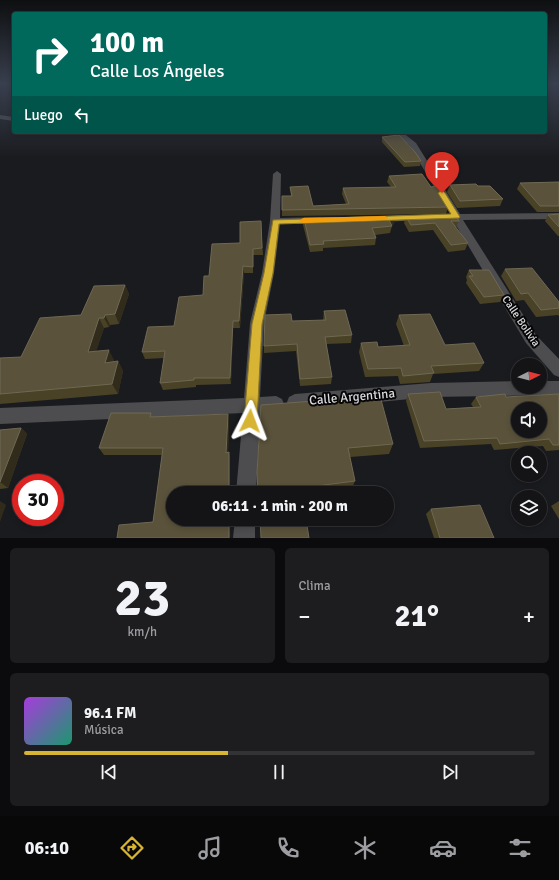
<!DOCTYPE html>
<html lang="es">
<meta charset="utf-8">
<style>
:root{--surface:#141417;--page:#1d1d20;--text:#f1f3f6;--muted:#9d9ea1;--line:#333336;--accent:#d7b434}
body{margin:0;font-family:Signika,sans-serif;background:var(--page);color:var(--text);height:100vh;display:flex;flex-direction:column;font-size:15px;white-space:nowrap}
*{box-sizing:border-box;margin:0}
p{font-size:13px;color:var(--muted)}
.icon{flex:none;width:22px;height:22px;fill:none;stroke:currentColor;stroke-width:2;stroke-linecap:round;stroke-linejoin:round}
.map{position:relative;height:538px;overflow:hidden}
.details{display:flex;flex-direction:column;gap:10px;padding:10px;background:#0b0b0d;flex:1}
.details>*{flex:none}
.guide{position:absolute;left:12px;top:12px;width:535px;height:122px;border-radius:4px;box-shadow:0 2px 6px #0003,0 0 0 1px var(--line);background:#00695c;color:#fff;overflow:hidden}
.needle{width:26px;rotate:84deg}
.controls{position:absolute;left:511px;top:358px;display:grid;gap:8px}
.controls a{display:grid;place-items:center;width:36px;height:36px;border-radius:50%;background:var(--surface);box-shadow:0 2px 6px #0003,0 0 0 1px var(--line);font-size:20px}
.speed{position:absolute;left:12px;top:474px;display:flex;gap:8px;font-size:20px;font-weight:700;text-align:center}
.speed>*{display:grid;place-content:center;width:52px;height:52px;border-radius:50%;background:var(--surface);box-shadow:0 2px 6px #0003,0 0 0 1px var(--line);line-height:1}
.speed .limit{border:6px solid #d22;background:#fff;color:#111}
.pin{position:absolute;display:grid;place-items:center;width:34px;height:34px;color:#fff;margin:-41px -17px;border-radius:50% 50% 50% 0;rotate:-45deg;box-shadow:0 0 4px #0007}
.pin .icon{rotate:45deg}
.me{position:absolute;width:44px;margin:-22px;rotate:3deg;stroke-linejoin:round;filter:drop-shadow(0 0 3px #0008)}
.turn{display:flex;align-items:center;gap:14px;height:84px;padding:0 12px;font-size:18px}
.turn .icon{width:52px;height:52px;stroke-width:2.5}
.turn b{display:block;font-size:28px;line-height:34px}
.then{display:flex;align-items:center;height:38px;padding:0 12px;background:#0003;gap:8px;font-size:15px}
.big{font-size:30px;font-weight:800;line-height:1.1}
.details .tile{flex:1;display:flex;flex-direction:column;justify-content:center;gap:6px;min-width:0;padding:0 14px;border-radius:6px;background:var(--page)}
.details .dial{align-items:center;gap:0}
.dial b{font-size:52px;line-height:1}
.song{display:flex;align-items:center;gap:12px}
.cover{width:48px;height:48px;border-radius:6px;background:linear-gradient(135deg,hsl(280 70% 55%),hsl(160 70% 35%))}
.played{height:4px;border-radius:2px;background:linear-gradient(90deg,var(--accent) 40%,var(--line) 40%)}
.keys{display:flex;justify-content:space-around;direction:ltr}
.heat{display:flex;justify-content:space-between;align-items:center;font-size:22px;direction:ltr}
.details .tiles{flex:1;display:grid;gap:10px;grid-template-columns:1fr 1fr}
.tile:last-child{grid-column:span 2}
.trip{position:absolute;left:166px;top:486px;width:228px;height:40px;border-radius:20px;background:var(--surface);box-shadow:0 2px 6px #0003,0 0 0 1px var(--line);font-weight:800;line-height:40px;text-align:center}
.dock{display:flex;height:64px;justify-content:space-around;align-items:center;background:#080809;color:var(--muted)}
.dock .icon{width:28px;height:28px}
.dock .selected{color:var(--accent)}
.dock b{font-size:18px;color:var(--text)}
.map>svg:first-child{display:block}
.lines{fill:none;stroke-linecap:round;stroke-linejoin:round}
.street{fill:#4d4d50;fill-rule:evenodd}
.wall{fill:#4a4226}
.shaded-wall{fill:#302b1b}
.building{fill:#5a523a;stroke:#6e6854;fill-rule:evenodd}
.route{fill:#d7b434;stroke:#8c7522}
.slow{fill:#f59e0b}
.labels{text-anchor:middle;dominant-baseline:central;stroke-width:4;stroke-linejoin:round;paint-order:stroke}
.street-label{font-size:11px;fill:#dbdbdf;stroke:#060607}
.near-street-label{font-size:13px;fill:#dbdbdf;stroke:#060607}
</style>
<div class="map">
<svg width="559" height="538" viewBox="0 0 559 538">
<rect width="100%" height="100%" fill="#1a1b1f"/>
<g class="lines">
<g class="street">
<polygon points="0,115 14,117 14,121 0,119"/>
<polygon points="394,132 402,132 416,143 460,214 559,213 559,219 463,220 536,335 559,359 559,377 554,375 526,343 453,220 446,219 445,217 450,214 410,146"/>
<polygon points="277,171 281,174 280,218 320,217 325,220 320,223 280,224 274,273 264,323 260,397 276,396 282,399 284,404 282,409 276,412 260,412 256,493 236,493 243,413 0,424 0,408 244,398 250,323 262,273 270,221 273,174"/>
<polygon points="422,215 427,218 426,220 380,222 375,219 380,216"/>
<polygon points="518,381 518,387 540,387 540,381 559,381 559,395 431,397 295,410 289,407 287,402 289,397 295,394 431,383"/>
<polygon points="235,519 255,519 255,538 233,538"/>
</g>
</g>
<g class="wall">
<polygon points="382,137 421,161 420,166 404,167 382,142"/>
<polygon points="389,176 431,187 446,202 446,204 448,207 446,214 282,216 282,196 291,196 290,187 313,206 346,204 342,194 343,188 391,187 387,182"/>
<polygon points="559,182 559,212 537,212 517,189 520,183"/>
<polygon points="450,185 478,186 503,199 500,206 457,208 447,192"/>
<polygon points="559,214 559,236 558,236 545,221 548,215"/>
<polygon points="406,217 459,221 456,228 468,243 465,250 448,252 433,230 409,232 404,223"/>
<polygon points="304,218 394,224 391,225 392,226 390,233 375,235 376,238 375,245 323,248 323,251 310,252 303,225"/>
<polygon points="261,221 263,255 253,255 253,273 244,273 240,328 233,328 231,384 196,385 196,387 163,390 160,383 164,358 145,359 142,352 174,326 203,295 209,276"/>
<polygon points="505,269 559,302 559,316 558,315 536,317 524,300 516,301 501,276"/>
<polygon points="469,270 504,295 500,302 480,304 466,283 467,280 466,277"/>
<polygon points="125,285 129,294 119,324 110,325 109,327 104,328 96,351 114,360 113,362 118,361 123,371 118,394 0,404 0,358 21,357"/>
<polygon points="324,311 352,335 351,343 326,344 332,377 331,384 300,386 296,351 264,353 264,346 323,320"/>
<polygon points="399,315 445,345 484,363 479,371 433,374 430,382 400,384 398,376 365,377 359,352 361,343 378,347 404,346 396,324"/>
<polygon points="408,394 446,409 473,407 471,404 476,397 506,397 559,394 559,450 546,451 543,446 494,450 491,444 420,448 406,401"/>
<polygon points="261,405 393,444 389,454 350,457 355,481 351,490 330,493 258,493"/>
<polygon points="152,417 229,422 228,452 230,459 153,522 162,455 104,455 99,448"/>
<polygon points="21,428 27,434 8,488 0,489 0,430"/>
<polygon points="559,501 559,519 551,506"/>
<polygon points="431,509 494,538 434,538 426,514"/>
</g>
<g class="shaded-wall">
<polygon points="396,217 394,224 387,227 389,220"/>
<polygon points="243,266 244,273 240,328 239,321"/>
<polygon points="125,285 129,294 119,324 115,314"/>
<polygon points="105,315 110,325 109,327 104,318"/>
<polygon points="99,318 104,328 93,362 88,352"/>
<polygon points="233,321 233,328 231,384 230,378"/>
<polygon points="109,350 114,360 110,372 105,363"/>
<polygon points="118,361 123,371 118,394 112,384"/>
<polygon points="228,414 229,422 228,460 226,453"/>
<polygon points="21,428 27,434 8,488 0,482"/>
<polygon points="229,452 230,459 230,493 229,493"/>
<polygon points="0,501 6,505 0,522"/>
<rect x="229" y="519" width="1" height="19"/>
</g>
<g class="building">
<polygon points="399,135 415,152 421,161 405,162 382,137"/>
<polygon points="422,174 431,187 437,186 446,202 444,202 448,207 282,210 282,196 292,196 290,187 308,186 313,206 349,204 343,188 396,187 389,176"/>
<polygon points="559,182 559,206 540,206 520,183"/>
<polygon points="476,184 478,186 490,186 503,199 460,201 450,185"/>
<polygon points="559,214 559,227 548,215"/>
<polygon points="456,216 459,221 451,221 468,243 451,245 435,223 411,225 406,217"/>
<polygon points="396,217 389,220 392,226 372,228 376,238 323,241 324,244 310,245 304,218"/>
<polygon points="261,221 262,248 253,249 253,267 243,266 239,321 233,321 230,378 194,378 194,380 160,383 165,351 142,352 148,327 174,326 179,297 203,295 204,276 209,276 212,244 240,243 240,222"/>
<polygon points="532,268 559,302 559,308 541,310 528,293 521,294 505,269"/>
<polygon points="469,270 489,270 504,295 484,297 469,276 473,276"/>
<polygon points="125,285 115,314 105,315 104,318 99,318 88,352 109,350 105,363 118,361 112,384 0,394 0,358 21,357 40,318 81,315 94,286"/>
<polygon points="345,310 352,335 325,337 332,377 300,379 297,344 264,346 265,315 291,314 292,321 326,320 324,311"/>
<polygon points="430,314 445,345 474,343 484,363 431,366 434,373 403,376 401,368 368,369 361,343 377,342 378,347 410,345 399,315"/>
<path d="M440,392L446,409L481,407L476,397L505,394L506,397L559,394V445H553L549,439L500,444L497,438L424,441L408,394ZM518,409H540V431H518Z"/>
<polygon points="380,396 393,444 348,448 355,481 301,488 302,493 258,493 257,473 261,405"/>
<polygon points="111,413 151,413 150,417 228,414 226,453 229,452 229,493 173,493 173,519 229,519 229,538 117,538 119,525 153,522 163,448 99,448"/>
<polygon points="21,428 0,482 0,430"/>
<polygon points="480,505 494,538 440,538 431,509"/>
<polygon points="260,519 306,519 309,538 261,538"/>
</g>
<linearGradient id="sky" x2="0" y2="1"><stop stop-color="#0e0f11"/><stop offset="0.53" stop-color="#383f4d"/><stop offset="1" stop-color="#383f4d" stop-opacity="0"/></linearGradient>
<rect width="559" height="158" fill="url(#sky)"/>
<polygon class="route" points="442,190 445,193 460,217 459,218 279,224 273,273 262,324 257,421 255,425 250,427 246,425 244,421 252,324 264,273 273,220 451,214 438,193"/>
<polygon class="slow" points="385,216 388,218 387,220 303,223 299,221 303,218"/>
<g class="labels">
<g class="street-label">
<text transform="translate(521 321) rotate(56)">Calle Bolivia</text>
</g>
<g class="near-street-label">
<text transform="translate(352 397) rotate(-5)">Calle Argentina</text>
</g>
</g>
</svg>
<div class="controls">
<a><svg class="needle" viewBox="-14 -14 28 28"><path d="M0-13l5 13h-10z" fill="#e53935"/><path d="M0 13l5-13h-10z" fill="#9d9ea1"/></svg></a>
<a><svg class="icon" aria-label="sound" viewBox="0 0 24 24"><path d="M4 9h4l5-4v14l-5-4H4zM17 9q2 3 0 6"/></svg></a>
<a><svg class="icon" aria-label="search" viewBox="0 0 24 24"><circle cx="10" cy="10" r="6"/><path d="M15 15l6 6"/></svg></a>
<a><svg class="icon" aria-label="layers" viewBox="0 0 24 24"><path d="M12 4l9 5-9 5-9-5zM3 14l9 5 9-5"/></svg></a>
</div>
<div class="speed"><div class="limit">30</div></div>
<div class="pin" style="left:442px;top:193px;background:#d93025"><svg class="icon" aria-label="arrive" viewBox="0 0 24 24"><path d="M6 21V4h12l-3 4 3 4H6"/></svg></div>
<svg class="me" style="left:250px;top:421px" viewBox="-20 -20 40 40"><path d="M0-17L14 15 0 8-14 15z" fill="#d7b434" stroke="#fff" stroke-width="4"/></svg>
<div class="trip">06:11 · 1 min · 200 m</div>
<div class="guide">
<div class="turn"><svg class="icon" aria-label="right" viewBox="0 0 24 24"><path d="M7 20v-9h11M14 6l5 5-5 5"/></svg><div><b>100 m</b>Calle Los Ángeles</div></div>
<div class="then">Luego<svg class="icon" aria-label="left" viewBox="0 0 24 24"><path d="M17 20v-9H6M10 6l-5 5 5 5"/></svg></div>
</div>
</div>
<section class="details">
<div class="tiles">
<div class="tile dial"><b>23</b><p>km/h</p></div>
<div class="tile"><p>Clima</p>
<div class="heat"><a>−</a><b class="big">21°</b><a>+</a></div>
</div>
<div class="tile">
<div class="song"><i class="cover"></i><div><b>96.1 FM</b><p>Música</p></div></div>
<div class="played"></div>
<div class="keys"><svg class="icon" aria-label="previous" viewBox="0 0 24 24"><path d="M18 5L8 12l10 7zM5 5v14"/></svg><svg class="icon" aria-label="pause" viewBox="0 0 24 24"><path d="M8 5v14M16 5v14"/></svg><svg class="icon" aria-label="next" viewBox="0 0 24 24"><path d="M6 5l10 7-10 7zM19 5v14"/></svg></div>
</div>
</div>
</section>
<nav class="dock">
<b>06:10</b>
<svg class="icon selected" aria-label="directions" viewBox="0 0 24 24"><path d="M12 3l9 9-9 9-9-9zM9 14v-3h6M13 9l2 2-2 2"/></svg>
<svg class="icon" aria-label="music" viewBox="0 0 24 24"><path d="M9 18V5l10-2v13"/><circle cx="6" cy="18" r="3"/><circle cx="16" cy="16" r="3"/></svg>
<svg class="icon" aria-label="phone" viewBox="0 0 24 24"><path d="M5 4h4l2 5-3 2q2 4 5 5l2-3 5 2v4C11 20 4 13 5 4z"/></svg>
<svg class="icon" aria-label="climate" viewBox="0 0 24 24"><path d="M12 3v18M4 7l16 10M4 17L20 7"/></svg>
<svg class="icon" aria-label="car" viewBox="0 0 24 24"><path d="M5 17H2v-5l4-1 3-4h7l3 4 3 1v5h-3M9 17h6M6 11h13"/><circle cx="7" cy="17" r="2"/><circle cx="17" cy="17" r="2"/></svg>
<svg class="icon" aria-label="filters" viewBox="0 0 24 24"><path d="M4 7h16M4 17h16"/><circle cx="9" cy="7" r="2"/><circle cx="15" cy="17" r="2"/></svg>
</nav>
